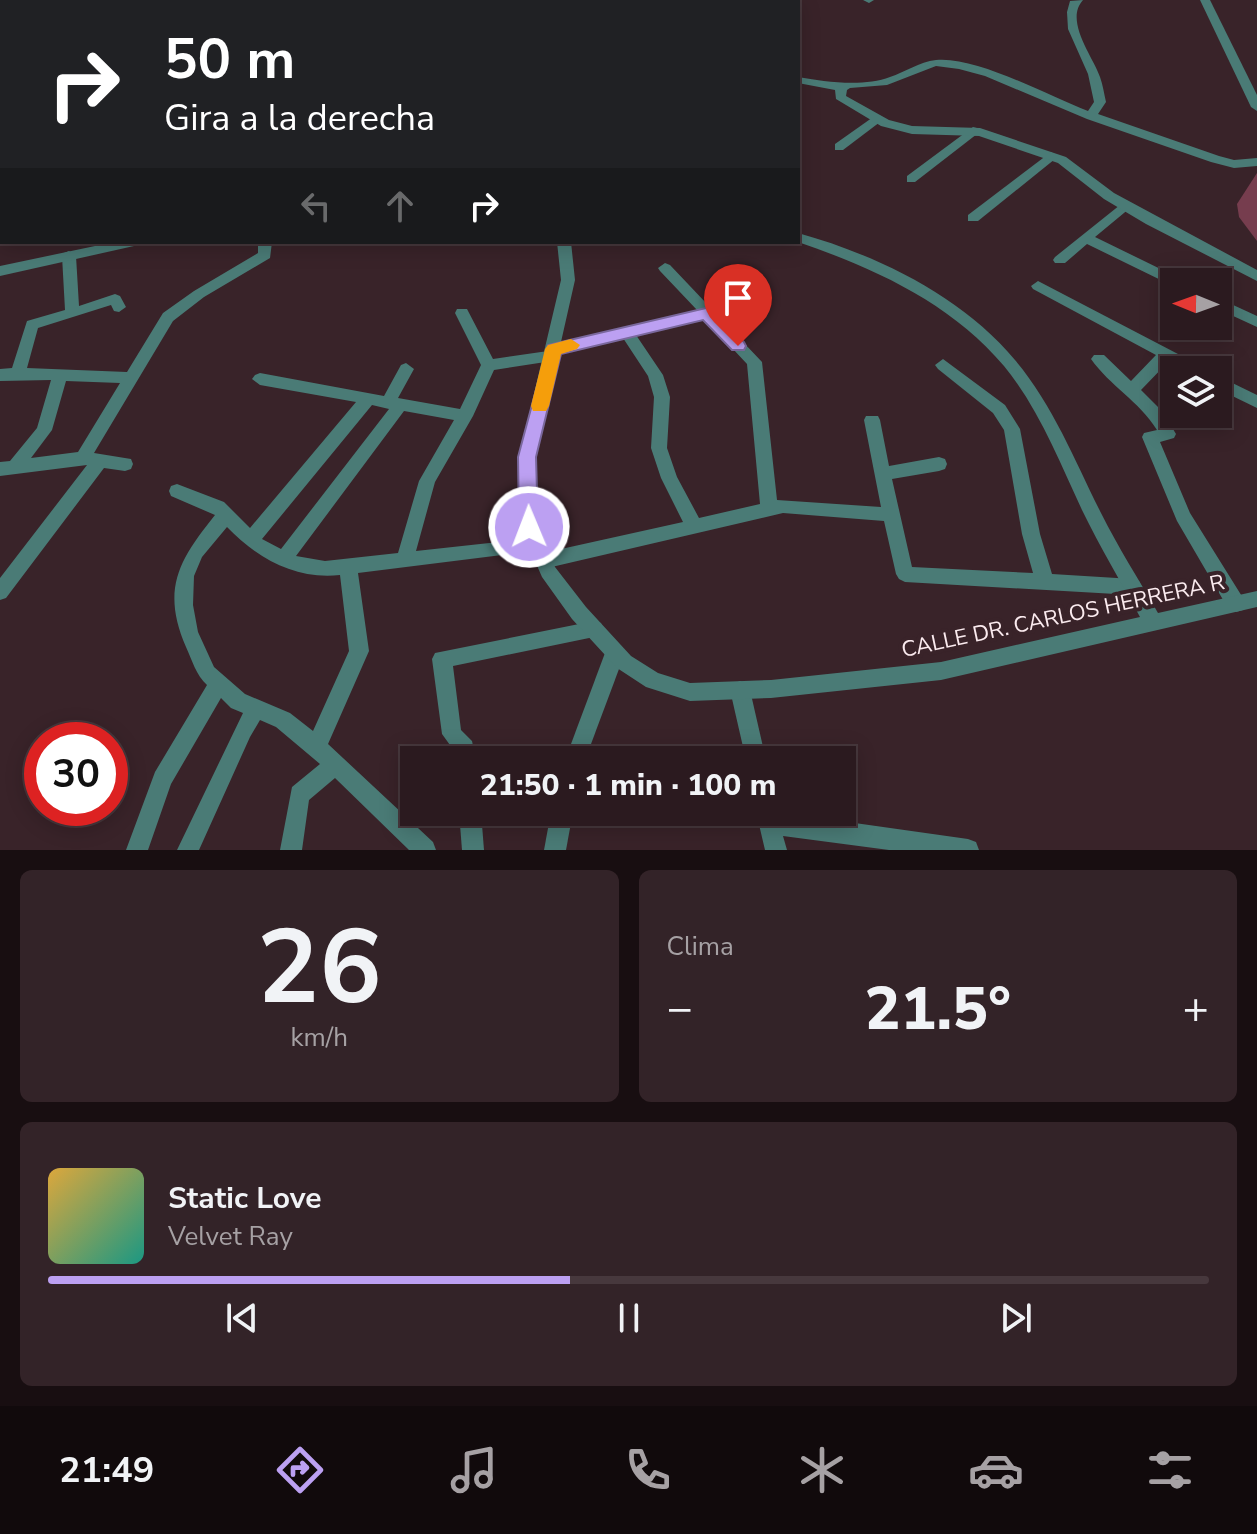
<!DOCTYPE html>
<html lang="es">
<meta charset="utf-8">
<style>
:root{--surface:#2b1a1f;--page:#332328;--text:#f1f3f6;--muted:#a6a1a4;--line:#47383d;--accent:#bca0f2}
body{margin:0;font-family:"Nunito Sans",sans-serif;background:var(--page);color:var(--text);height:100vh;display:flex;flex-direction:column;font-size:30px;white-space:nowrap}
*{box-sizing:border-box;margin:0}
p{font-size:26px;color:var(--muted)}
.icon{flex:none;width:44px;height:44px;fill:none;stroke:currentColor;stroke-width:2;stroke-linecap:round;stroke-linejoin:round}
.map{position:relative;height:850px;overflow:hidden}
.drawer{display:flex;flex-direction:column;gap:20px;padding:20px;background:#180e11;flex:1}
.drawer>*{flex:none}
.guide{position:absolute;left:0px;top:0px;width:800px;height:244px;box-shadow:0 4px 20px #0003,0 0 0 2px var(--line);background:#202124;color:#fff;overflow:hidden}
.needle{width:52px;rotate:271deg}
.fabs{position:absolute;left:1160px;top:268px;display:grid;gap:16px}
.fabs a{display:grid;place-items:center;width:72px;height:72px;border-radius:0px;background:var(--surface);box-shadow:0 4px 20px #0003,0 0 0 2px var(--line);font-size:40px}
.speed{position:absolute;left:24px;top:722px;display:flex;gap:16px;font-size:40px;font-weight:700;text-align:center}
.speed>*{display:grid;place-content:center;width:104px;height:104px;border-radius:50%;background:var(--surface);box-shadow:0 4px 20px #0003,0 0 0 2px var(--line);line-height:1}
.speed .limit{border:12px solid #d22;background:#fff;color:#111}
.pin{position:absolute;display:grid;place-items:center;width:68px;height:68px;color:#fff;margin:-82px -34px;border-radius:50% 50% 50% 0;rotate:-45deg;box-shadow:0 0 8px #0007}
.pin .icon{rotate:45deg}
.me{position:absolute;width:88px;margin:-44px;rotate:359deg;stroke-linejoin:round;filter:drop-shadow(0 0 6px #0008)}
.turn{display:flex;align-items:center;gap:28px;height:168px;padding:0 32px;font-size:36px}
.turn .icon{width:104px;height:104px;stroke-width:2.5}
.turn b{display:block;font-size:56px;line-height:68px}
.lanes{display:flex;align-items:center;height:76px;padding:0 32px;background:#0003;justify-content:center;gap:40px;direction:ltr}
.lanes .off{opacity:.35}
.big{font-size:60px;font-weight:800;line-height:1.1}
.drawer .widget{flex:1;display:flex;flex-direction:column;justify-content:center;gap:12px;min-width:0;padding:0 28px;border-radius:12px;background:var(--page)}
.drawer .dial{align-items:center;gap:0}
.dial b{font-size:104px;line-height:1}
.song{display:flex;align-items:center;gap:24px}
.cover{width:96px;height:96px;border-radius:12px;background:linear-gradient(135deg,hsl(40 70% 55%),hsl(170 70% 35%))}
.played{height:8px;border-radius:4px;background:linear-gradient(90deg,var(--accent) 45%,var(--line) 45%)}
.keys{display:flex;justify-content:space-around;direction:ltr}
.heat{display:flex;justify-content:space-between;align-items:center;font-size:44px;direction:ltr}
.drawer .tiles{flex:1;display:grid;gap:20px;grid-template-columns:1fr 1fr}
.widget:last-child{grid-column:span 2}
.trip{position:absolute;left:400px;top:746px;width:456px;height:80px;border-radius:0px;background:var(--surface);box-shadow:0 4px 20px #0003,0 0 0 2px var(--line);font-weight:800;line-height:80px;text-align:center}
.tabs{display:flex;height:128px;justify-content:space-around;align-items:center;background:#110a0c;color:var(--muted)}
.tabs .icon{width:56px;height:56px}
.tabs .current{color:var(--accent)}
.tabs b{font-size:36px;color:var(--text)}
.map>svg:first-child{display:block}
.green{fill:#763d4e}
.building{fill:#60474d;stroke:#846a70;stroke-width:2}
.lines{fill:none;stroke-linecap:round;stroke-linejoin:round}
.service{fill:#4a7b76;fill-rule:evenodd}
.minor{fill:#4a7b76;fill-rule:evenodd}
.route{fill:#bca0f2;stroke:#7a689d;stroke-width:2}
.slow{fill:#f59e0b}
.labels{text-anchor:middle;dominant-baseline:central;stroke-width:8;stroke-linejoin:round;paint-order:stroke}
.street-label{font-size:22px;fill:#fbebef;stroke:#392329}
</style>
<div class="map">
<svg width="1257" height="850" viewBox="0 0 1257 850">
<rect width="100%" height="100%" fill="#392329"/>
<polygon class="green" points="1257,173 1257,241 1239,217 1237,204"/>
<polygon class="building" points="0,0 69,0 2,2 2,63"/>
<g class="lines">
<g class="service">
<polygon points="213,0 223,0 224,2 214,2"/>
<polygon points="294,0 307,0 293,2"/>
<rect x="0" y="102" width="2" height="8"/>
<polygon points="876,115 882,119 880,122 843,150 835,150 835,144"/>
<polygon points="973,127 977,128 977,134 915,182 907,182 907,176"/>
<rect x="0" y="139" width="2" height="8"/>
<polygon points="1051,152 1057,156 1055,159 978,221 968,221 968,215"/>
<polygon points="2,181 2,189 0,190 0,182"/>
<polygon points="1125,201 1132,205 1130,208 1095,237 1181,279 1183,282 1174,282 1174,286 1171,285 1087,244 1065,263 1055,263 1053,260 1055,257"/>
<path d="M258,242H272L270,258L204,297L173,321L94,453L131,459L133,464L131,469L125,471L104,468L6,598L0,600V578L87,465L0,476V462L10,461L37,428L51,380L0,381V369L12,368L27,321L65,310L62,256L64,253L69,251L76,256L79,306L115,294L120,296L126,307L119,312L114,311L111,305L38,328L27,368L127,372L163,313L194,291L258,253ZM66,381L120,383L78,452L31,458L52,430Z"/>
<path d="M665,263L670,265L762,362L777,500L881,507L864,420L866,416H878L880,420L889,466L939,457L945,459L947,464L945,469L939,471L892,479L912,567L1033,573L1022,534L1004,430L993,413L938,369L935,365L943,359L1005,405L1020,429L1040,534L1052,574L1133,579L1139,581L1142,587L1139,593L1133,595L905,582L899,579L896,574L884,521L783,513L543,569L537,566L534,561L537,556L543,553L683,522L661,478L651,448L654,397L648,376L623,338L558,353L557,360L552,361L494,370L473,416L435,482L416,551L536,538L542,540L545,545L542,550L358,573L369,651L328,744L433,842L436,850H409L335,778L309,800L302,850H280L292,787L320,764L276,727L260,720L250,737L199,850H177L243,713L231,708L221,698L171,784L148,850H126L155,772L207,685C196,675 192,660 186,647C161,589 179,560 215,515L171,496L169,491L171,486L177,484L224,502L250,528L356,402L260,385L252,379L255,375L260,373L384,396L401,365L406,363L414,369L398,398L460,409L481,365L455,313L457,309H467L493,359L548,351L549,345L554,344L697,310L660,271L658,268ZM704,318L747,364L760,504L699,518L677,477L667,448L670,397L663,375L636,335ZM372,405L389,409L281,549L262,539ZM404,411L454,420L419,481L398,553L325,561L296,556ZM227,527C257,558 295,580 340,575L349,651L313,731L290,713L245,694L214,667L198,632L193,605L194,576L202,557Z"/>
<path d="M1038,281L1201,366L1204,370H1183L1168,362L1141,390L1162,411L1176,434L1174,438L1160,442L1190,513L1243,598L1245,604L1243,610L1236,612L1229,610L1177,521L1142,437L1144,433L1157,430C1139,401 1110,386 1091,359L1094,355H1104L1131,381L1156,355L1033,289L1031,286Z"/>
<polygon points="1218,298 1257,316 1257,327 1218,309"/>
<polygon points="1218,376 1257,395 1257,408 1218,389"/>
<polygon points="594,621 601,623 603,629 601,635 594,637 453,666 461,730 472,741 476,760 456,760 455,752 442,734 432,659 435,653"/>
<polygon points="615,644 622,647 625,653 585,760 565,760 605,653 608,647"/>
<polygon points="740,681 747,684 750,690 766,760 746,760 730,690 733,684"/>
<polygon points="459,812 481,812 484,850 462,850"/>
<polygon points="551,812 573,812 566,850 544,850"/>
<polygon points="759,812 777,812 968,839 976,842 979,850 889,850 783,836 787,850 765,850 757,816"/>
</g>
<g class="minor">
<polygon points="622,0 633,0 634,2 623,2"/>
<polygon points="721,0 732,0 733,2 722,2"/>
<polygon points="863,0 874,0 869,3"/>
<path d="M1083,0C1064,21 1093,56 1100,77C1103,85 1104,94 1106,102L1098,114L1219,156L1234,160L1257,158V166L1234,168L1211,162L1087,119L985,76L959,69L936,66L887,85L850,88L847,90L846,96L889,120L912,126L980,128L1066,157L1114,193L1257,270V281L1146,224L1104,199L1058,163L979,136L912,134L881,126L836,99L835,90L798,83V77C825,82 864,87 890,77C905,72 919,62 936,60C977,56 1048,96 1088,111L1094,102L1088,74L1068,29L1067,12L1070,1Z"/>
<polygon points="1200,0 1210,0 1257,95 1257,111 1251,107"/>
<path d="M798,233C877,255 962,296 1015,360C1053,405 1075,461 1101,513C1118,547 1139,580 1158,613L1257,591V607L941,680L771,698L690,701L646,687L617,668L572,619L542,577L520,527L519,457L561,280L557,242H571L575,280L535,457L538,527L555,567L586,607L631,656L658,673L690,683L771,680L941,662L1140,617C1121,582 1100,547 1082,510C1059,461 1039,409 1004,366C951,303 874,268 798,242Z"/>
<polygon points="114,242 141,242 134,246 0,276 0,266"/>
</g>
</g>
<polygon class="route" points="706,308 712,309 744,342 746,346 744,350 732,350 703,320 561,354 536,457 538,527 536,532 529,535 522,532 519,527 518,457 548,345"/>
<polygon class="slow" points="571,339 580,345 577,349 561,354 549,406 546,411 533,411 531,406 545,349 548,345"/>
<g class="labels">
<g class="street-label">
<text transform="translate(1063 616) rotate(-12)">CALLE DR. CARLOS HERRERA R</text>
</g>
</g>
</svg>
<div class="fabs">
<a><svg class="needle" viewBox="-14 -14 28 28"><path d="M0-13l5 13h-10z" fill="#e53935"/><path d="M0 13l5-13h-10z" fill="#a6a1a4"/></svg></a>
<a><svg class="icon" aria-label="layers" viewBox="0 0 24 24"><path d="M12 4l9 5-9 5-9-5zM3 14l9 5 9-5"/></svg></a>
</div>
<div class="speed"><div class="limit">30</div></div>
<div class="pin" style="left:738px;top:346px;background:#d93025"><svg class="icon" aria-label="arrive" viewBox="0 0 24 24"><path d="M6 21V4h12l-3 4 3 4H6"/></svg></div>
<svg class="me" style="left:529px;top:527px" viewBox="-20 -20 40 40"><circle r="17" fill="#bca0f2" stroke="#fff" stroke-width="3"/><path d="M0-11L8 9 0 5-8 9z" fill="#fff"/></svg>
<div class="trip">21:50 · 1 min · 100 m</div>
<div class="guide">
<div class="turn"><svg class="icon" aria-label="right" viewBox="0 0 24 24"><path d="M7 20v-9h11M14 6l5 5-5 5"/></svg><div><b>50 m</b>Gira a la derecha</div></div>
<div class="lanes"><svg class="icon off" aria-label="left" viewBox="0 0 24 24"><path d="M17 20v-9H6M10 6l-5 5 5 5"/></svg><svg class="icon off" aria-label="ahead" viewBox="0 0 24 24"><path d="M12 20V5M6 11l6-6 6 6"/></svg><svg class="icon" aria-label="right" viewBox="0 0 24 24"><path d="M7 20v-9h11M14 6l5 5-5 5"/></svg></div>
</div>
</div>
<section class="drawer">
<div class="tiles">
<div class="widget dial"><b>26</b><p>km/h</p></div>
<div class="widget"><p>Clima</p>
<div class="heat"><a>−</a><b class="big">21.5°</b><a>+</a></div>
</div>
<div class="widget">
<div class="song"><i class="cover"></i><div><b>Static Love</b><p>Velvet Ray</p></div></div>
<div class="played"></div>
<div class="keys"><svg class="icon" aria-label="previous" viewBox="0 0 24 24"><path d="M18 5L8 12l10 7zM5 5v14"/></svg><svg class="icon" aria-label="pause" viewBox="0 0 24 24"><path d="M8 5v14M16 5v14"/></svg><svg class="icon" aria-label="next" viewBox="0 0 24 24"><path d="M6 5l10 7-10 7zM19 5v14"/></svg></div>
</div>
</div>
</section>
<nav class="tabs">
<b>21:49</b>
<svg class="icon current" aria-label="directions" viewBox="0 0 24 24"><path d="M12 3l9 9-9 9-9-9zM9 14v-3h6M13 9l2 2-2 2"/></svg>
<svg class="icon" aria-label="music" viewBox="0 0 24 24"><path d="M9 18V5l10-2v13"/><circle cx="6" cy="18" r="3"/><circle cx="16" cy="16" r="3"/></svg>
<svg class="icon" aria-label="phone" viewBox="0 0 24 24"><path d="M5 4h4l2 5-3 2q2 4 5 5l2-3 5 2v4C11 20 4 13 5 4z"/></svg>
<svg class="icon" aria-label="climate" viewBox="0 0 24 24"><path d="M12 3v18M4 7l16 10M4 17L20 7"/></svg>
<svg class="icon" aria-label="car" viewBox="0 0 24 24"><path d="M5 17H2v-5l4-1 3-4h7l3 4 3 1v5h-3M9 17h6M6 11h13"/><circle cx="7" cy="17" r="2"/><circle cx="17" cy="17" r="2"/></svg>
<svg class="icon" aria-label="filters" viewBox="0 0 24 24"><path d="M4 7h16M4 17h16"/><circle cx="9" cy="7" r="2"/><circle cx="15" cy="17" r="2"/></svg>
</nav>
